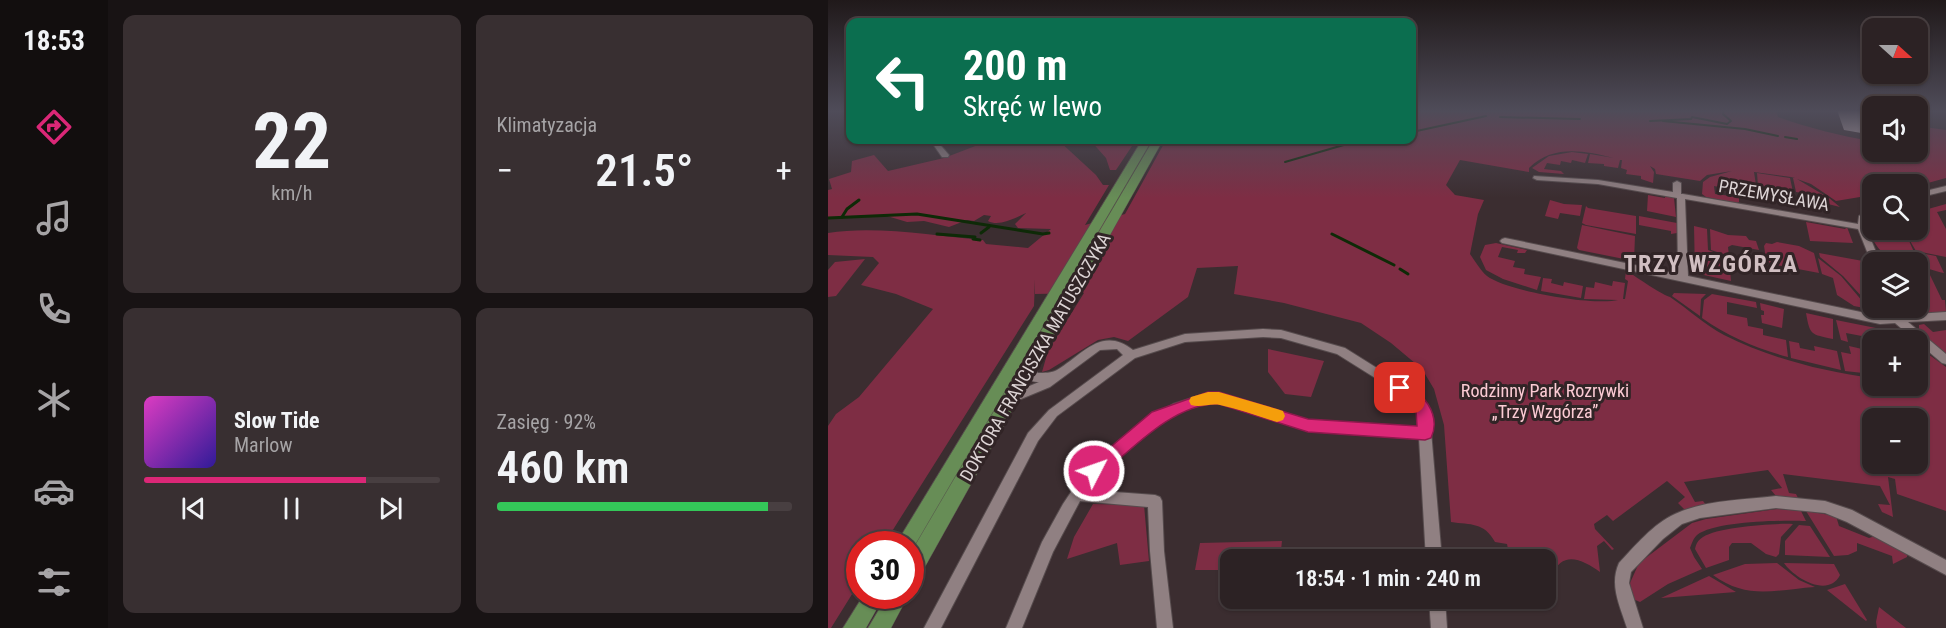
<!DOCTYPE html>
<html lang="pl">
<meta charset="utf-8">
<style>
:root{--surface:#2c2224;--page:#382f31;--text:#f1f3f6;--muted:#a6a4a6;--line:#483f41;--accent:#db2777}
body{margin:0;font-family:"Roboto Condensed",sans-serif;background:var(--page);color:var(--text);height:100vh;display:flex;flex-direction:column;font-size:22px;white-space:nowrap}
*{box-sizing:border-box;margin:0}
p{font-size:20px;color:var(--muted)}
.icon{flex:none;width:33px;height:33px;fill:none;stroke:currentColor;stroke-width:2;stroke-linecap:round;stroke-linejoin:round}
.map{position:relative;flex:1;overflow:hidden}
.details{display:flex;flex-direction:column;gap:15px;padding:15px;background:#181314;width:720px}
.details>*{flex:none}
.banner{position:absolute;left:18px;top:18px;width:570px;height:126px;border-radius:12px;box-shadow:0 2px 4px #0004,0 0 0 2px var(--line);background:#0b6e4f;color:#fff;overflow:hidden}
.needle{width:39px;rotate:111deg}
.controls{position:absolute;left:1034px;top:18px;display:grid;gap:12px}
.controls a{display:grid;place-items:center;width:66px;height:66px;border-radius:12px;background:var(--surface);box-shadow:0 2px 4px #0004,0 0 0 2px var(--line);font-size:30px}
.speed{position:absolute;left:18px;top:531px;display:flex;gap:12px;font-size:30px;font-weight:700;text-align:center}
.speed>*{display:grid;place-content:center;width:78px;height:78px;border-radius:50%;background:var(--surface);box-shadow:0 2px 4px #0004,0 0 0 2px var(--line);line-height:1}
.speed .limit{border:9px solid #d22;background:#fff;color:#111}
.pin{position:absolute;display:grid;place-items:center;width:51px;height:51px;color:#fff;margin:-26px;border-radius:12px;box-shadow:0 3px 9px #0006}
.me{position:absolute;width:66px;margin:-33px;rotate:49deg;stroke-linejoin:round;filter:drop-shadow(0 0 4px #0008)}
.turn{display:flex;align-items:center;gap:21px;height:126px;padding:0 18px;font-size:27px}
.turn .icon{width:78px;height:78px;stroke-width:2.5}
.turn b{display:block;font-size:42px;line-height:51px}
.big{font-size:45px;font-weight:600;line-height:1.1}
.details .tile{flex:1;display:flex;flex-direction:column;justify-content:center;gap:9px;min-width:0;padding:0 21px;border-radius:12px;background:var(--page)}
.details .dial{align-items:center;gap:0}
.dial b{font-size:78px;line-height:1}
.song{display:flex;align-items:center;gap:18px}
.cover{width:72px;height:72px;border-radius:9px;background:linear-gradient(135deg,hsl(310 70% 55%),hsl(250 70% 35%))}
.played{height:6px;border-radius:3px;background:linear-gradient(90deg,var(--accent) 75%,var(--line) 75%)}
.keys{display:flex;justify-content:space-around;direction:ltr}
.heat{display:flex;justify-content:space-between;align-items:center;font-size:33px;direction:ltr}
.charge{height:9px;border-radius:4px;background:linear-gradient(90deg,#34c759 92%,var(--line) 0)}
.details .tiles{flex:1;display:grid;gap:15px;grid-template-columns:repeat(2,1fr)}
.trip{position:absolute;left:392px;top:549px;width:336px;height:60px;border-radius:12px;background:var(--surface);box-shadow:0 2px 4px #0004,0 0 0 2px var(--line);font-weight:600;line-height:60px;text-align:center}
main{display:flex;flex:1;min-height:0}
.dock{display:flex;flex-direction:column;width:108px;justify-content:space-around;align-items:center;background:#120e0e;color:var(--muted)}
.dock .icon{width:42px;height:42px}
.dock .current{color:var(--accent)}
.dock b{font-size:27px;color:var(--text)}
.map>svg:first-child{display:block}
.green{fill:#7e2d44;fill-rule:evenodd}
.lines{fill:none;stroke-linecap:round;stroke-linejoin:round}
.stream-far1{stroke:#0e2a07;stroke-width:2}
.stream{stroke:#0e2a07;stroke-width:3}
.building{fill:#cbb9bc}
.minor-casing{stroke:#564b4d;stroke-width:2}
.major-casing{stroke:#564b4d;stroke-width:1}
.minor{fill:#908082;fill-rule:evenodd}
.major{fill:#678d56;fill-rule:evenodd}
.route{fill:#db2777;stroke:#8e194d;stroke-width:1.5}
.slow{fill:#f59e0b}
.labels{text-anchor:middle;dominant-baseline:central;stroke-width:6;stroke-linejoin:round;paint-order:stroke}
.street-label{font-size:18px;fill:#ddd4d5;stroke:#312426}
.park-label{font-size:18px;fill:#fccbd4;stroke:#312426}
.district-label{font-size:24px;font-weight:bold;letter-spacing:1.5px;fill:#d1bfc2;stroke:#312426}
</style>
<main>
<nav class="dock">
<b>18:53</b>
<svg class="icon current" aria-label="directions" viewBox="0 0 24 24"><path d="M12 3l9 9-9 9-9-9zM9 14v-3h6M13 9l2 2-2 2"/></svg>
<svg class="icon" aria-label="music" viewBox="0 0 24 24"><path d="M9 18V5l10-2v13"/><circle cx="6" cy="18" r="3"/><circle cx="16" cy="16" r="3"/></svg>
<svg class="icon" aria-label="phone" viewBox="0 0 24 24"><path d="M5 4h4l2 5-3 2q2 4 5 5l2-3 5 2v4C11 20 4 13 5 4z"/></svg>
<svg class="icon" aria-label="climate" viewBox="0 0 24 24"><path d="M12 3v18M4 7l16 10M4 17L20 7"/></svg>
<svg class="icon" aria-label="car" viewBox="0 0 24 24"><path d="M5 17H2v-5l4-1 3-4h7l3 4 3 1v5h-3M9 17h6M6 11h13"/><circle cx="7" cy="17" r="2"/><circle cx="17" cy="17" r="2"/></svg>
<svg class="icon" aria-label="filters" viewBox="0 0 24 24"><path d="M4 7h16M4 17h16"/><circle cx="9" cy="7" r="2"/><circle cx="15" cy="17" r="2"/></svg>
</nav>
<section class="details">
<div class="tiles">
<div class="tile dial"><b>22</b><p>km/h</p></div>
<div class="tile"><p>Klimatyzacja</p>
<div class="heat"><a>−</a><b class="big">21.5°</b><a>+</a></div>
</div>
<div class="tile">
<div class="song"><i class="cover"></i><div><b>Slow Tide</b><p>Marlow</p></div></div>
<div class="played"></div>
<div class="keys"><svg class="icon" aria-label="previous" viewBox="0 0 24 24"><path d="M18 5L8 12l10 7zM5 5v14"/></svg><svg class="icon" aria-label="pause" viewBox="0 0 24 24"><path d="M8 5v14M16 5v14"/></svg><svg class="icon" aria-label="next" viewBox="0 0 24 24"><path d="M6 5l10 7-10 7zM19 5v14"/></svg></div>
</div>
<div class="tile"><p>Zasięg · 92%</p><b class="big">460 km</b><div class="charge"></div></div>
</div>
</section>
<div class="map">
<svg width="1118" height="628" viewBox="0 0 1118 628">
<rect width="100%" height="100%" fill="#3b2d30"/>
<g class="green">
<path d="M584,110H948L950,117C981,128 1012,136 1044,141V152H1089V146L1094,145L1089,136V126L1118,130V178L1089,186L1044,184V195L1008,201L983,184L969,179L1001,198L1012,207L976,198L975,193L968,192L965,178H967L963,177L919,171L926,172L928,185L912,183V186L902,184V189L886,186L887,194L911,197V202L908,203L878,197L874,194L875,182L882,177L904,171L879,175L872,181L828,174L827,169L822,166L826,172L825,183L813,179V176L798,174L799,170L793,168L794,160H792L790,168L776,166V164L760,163L762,154L786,158C756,151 726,144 701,168V172L632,160L618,185L627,195L656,200L650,214L642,254C647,261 653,271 659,276C678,291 767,306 790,300L756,299L758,287L766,288L767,282L784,286L785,281L797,283L795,299H797L800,281L797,279L798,271H799C808,277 836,296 842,297C860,309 877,325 896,335C942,358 993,371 1044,378V386H1089V346L1118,367V511L1069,494L1067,479L1060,477L1065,517L1054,512L1050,504L1062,505L1052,486L955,474L961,493L968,494L970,498L948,496L943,490L954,488L940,470L856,482L867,502L875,501L878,505L857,510L850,503L857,497L839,481L785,521L779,515L766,524L767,529L786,549L784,550L776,541L769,546L772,572C755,560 734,549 724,576L717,575V560L682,559L679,544L667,542C656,522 643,525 623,522L616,425L606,389L594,369L563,343L533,323L456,303L406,294L410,266L369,268L360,297L300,341L286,337L270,340L221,370L214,372L220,351L256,293L207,294V279L206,306L56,544H32L31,583L3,628H0V426L8,414L31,397L105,309L68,294L33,285L51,263L45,257L0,255V233C47,225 108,236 155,240L158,244L200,248L223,229L190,228L187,224L198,213C187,218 171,227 160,221L163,216L156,215L146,221L139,220L121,227L96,221L79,222L59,216L0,219V190L4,189L1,179L23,172L24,161L46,155L60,171L116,158L163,140H230L268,175L275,185H281L257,225L297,214L338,140H584ZM1044,418H1089V464H1044Z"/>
<polygon points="262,140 303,140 304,146 288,170 282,170 278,158"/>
<polygon points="744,152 760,154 757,163 744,160 743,163 733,161 732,165 719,163 716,169 733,171 736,174 711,172 704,168 721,156"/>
<polygon points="929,173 962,178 965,192 949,189 948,187 930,186"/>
<polygon points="820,195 837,198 837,195 846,198 848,217 819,211"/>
<polygon points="722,200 736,204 754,205 752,216 732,213 730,219 717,216"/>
<path d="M1118,204V210L1109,212L1118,229V257L1088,251L1078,234L1086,252L1108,256L1116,273C1108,272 1058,255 1053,251C1045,242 1041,234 1039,222L1044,215V230H1089V210L1093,211Z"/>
<polygon points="758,206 760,208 808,216 808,234 758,225 754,223"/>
<polygon points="811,216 849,223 849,233 843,234 843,231 811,225"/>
<polygon points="978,222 1017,229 1019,227 1025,243 982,241"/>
<polygon points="754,225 807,236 806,261 751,250 749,248"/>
<polygon points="866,226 879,229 880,250 901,258 903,281 867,273"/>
<polygon points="882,229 900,235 918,236 921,240 928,241 931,250 904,245 900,247 901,256 883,250"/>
<polygon points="949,242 971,246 986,253 991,273 943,264 938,259 936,246 938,243 944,244"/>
<polygon points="668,243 699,250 697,253 689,253 690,250 674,247 670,257 687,261 685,267 697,269 696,274 713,277 709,290 675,279 658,270 652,257 657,245"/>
<polygon points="991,253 1035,261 1044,275 1044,308 1055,308 1057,314 1046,310 1015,276 992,257"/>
<polygon points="990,258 1013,276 1041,309 1026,306 1009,295 1005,278 994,274"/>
<polygon points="37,259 8,296 0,297 0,270 7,262"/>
<polygon points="1089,271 1102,275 1114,300 1117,300 1118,312 1087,315 1069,308 1089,308"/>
<polygon points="715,278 724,279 723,283 735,286 736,282 755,286 753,298 713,291"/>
<polygon points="846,293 878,294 873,299 872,316 844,296"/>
<path d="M884,294L928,302L929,308L899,302V314L919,318L920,326L935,329V335L958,340L960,357C930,349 899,336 874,318L876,300Z"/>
<polygon points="932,303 956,309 954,328 934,323 933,315 936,315 936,311 933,310"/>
<path d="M978,313L1005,319V339C983,334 982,336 978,313Z"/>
<polygon points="1008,320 1048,328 1053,340 1040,341 1039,337 1018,333 1020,342 1013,340"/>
<polygon points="1096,324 1105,332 1118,330 1118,355 1091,330 1091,325"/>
<polygon points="961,341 971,343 972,348 987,351 986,346 1009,351 1013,370 963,358"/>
<polygon points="1042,345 1044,346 1044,374 1017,371 1013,352 1023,354 1021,346 1043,351"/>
<polygon points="440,349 496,361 483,397 457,394 440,372"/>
<polygon points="265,504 316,505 321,561 292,565 289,543 239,559 246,537"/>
<path d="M949,509L973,511L978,521C955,520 887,521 869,535C865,539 864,543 862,548L866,557L874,569L840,584L812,602L805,599L802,583L811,563L864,523L878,519Z"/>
<polygon points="978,511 1008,516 1011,526 1041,538 1050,535 1079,554 1079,557 1065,564 1064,556 1029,543 1029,551 1020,555 1006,556"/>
<path d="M965,524L953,537L951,554L948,557L938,554L923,543H904L901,547V560L878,568L867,549C868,544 870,540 875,537C890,527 945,523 965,524Z"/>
<polygon points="971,525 982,526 1002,557 957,555 957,541"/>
<polygon points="454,541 452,559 402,560 402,570 367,570 372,543"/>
<path d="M949,563L971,580L987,587C946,590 919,600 885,575L917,564Z"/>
<path d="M956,563L1006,564L1012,575C1000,599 965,577 956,563Z"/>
<polygon points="881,576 908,592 833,598"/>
<polygon points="1017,584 1039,620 1038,621 999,590"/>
<polygon points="1051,607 1078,628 1049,628 1048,622"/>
</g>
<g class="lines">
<g class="stream-far1">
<polyline points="672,117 752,119"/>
<polyline points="822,121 863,119 864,117 899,124 903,121 895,114 896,110"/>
<polyline points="835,121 917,129 950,136"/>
<polyline points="584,132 658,116"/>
<polyline points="957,137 969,139"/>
<polyline points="457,162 526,142"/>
</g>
<g class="stream">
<polyline points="14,217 19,209 31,200"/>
<polyline points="0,218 89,214 215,234 221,233"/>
<polyline points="153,233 161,227"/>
<polyline points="109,234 147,237 145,239 152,240"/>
<polyline points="504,234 566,265"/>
<polyline points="572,269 580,274"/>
</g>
</g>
<polygon class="building" points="1009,110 1035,110 1043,127 1035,126 1039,134 1016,130"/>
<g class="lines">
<defs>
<g id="minor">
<polygon points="102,140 108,140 121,155 120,157 114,157"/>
<polygon points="706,176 770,180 845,192 845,183 849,181 853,183 853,194 855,194 1030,224 1031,216 1044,207 1044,214 1038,219 1038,227 1052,262 1044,262 1044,264 1030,229 857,199 860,276 1052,316 1063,316 1058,308 1068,308 1073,315 1118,312 1118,320 1080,322 1118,354 1118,364 1114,363 1067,323 1052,324 674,243 672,241 674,239 677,238 850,274 849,198 770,184 709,180 705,178"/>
<polygon points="1118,186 1118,191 1089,198 1089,193"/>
<path d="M435,329L453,330L517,348L576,385L599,404L601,407L614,560H598L591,438L480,430L391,403C342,404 289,453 260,490L327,495L332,497L334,501L336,551L345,628H329L322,551L320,507L252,501L225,552L194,628H178L214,542L235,504L247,486L265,463L277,452L317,421L345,404L370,396L391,393L480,420L590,427L589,409L568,391L509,354L453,338L435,337L357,342L307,358L229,416L210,441L113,628H96L200,433L221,410L295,355L289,349L272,350L222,387L193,399L181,401L177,399L175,396L177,393L192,390L211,382C204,383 197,377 193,371L195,368H203L210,373C216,373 224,373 229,370C254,355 274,325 305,350L357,334Z"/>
<path d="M948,496L997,501L1024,510L1118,560V575L1019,522L997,513L948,508L872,518L854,524L835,539L803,572L801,583L815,628H799C792,606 781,585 791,563C807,546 825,524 847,514C876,500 916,500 948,496Z"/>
<polygon points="601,598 617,598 619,628 603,628"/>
</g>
<g id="major">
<polygon points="314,140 324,140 84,550 82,544 68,544"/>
<polygon points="325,140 335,140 89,581 82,584 82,554"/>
<polygon points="35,596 56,596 38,628 15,628"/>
<polygon points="59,596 80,596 63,628 40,628"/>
</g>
</defs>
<use href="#minor" class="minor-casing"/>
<use href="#major" class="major-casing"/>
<use href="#minor" class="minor"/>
<use href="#major" class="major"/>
</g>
<linearGradient id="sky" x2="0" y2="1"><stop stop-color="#20191a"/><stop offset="0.56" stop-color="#4f4c59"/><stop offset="1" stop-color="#4f4c59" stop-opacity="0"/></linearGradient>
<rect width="1118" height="198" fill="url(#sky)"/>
<path class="route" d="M572,382C594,389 614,415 603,438L597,440L480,432L391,404C347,402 303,450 272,476L266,479L260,476L257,471L260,466L324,412L380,392H391L480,419L589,426L588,410L564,388L566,384Z"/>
<path class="slow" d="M380,392H391L449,409L455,411L457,416L455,420L449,422C430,416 411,409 392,405C382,403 373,408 363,405L361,401L363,397Z"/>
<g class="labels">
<g class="street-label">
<text transform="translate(946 195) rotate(10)">PRZEMYSŁAWA</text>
<text transform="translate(207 357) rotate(-60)">DOKTORA FRANCISZKA MATUSZCZYKA</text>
</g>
<g class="park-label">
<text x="717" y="390">Rodzinny Park Rozrywki<tspan x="717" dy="21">„Trzy Wzgórza”</tspan></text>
</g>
<g class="district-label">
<text x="883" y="264">TRZY WZGÓRZA</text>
</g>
</g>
</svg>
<div class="controls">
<a><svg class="needle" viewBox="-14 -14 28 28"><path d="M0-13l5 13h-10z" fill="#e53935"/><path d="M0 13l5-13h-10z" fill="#a6a4a6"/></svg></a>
<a><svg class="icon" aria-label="sound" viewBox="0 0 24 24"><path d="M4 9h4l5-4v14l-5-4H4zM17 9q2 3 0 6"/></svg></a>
<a><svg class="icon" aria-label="search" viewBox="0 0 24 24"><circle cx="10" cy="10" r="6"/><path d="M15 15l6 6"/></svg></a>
<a><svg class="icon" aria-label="layers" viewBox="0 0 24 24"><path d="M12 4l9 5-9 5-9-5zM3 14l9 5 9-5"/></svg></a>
<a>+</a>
<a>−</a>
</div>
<div class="speed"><div class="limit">30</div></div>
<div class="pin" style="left:572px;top:388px;background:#d93025"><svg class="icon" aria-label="arrive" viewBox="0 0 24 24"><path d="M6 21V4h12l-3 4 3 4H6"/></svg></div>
<svg class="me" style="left:266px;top:471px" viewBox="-20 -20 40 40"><circle r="17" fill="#db2777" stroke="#fff" stroke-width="3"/><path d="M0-11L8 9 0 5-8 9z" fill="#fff"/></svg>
<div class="trip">18:54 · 1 min · 240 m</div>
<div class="banner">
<div class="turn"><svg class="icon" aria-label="left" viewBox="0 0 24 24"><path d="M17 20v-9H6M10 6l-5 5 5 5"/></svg><div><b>200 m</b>Skręć w lewo</div></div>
</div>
</div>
</main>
